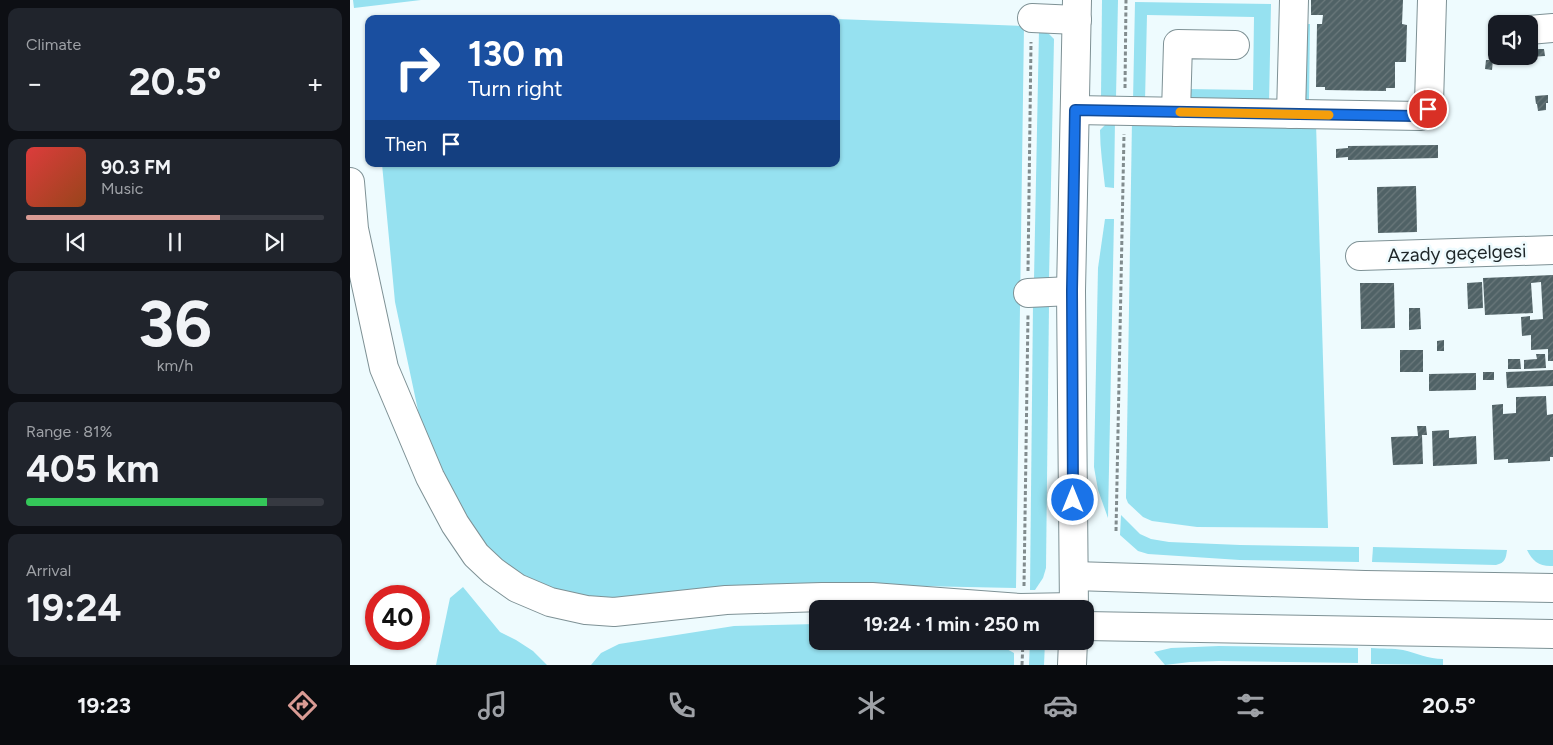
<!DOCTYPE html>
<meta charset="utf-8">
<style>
:root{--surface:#171b24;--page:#20242c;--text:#f1f3f6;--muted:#9ea1a6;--line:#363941;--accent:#d99b94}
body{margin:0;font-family:Figtree,sans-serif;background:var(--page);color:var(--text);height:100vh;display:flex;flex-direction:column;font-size:19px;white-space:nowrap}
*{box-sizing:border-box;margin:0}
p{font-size:16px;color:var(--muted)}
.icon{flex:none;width:28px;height:28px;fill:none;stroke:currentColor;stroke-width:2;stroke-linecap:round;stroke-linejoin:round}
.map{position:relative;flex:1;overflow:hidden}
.sheet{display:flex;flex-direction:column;gap:8px;padding:8px;background:#0d0f14;width:350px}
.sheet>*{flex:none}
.banner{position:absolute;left:15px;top:15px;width:475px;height:152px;border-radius:10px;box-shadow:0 1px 4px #0004;background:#1a4fa0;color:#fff;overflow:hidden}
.buttons{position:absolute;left:1138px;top:15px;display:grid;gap:10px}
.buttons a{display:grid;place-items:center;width:50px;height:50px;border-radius:10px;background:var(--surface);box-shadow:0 1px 4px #0004;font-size:25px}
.speed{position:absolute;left:15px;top:585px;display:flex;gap:10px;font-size:25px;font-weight:700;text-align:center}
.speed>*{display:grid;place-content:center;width:65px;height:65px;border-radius:50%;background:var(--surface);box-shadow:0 1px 4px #0004;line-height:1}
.speed .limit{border:8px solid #d22;background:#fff;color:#111}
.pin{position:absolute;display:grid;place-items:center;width:42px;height:42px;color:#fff;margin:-21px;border:2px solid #fff;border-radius:50%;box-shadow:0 1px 5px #0007}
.me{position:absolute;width:55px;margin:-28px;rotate:0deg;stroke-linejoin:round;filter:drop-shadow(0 0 4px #0008)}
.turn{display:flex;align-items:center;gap:18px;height:105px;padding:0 20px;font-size:22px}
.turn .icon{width:65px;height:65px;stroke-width:2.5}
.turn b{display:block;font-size:35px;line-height:42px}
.then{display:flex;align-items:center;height:48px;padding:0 20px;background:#0003;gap:10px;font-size:19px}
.big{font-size:38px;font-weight:700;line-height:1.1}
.sheet .card{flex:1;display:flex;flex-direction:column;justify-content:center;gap:8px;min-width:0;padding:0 18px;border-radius:10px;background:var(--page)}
.sheet .dial{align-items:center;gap:0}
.dial b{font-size:65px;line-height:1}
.song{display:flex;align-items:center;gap:15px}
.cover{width:60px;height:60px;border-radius:8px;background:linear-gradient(135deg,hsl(0 70% 55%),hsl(20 70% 35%))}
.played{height:5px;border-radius:2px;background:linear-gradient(90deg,var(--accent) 65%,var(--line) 65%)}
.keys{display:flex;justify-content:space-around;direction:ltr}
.heat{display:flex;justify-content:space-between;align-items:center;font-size:28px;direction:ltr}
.charge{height:8px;border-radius:4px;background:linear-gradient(90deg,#34c759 81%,var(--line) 0)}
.trip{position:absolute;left:459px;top:600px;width:285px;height:50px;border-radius:10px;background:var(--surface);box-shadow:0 1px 4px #0004;font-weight:700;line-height:50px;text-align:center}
.tab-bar{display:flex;height:80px;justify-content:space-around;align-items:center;background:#090b0e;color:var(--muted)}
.tab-bar .icon{width:35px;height:35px}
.tab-bar .active{color:var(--accent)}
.tab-bar b{font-size:22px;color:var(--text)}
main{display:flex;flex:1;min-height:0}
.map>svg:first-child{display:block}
.grass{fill:#96e1f0}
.building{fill:url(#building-hatch)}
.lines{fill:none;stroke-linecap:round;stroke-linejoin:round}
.minor-casing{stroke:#7e9195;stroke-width:30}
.path{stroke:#818c8e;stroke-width:3;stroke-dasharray:4 2.5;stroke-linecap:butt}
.minor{stroke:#fff;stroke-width:28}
.route-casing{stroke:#114b97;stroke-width:12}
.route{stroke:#1a73e8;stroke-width:9}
.slow{stroke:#f59e0b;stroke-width:9}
.labels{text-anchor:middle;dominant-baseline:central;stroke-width:5;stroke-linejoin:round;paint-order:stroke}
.street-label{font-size:19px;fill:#1e2628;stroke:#eefbfe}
</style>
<main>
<section class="sheet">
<div class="card"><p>Climate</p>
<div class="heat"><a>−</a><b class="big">20.5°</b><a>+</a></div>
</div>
<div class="card">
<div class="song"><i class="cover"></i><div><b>90.3 FM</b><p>Music</p></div></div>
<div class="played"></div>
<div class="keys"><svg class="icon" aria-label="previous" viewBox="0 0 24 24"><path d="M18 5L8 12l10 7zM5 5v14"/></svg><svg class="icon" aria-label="pause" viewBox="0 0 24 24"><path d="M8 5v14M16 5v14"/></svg><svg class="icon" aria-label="next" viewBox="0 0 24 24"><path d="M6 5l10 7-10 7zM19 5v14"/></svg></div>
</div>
<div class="card dial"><b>36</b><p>km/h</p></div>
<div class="card"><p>Range · 81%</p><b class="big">405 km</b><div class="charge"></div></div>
<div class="card"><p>Arrival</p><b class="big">19:24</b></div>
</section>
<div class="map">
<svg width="1203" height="665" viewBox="0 0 1203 665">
<defs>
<pattern id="building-hatch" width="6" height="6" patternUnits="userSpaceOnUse" patternTransform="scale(1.25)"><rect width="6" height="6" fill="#506266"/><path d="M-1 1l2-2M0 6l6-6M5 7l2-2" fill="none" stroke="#6b797c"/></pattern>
</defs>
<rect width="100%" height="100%" fill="#eefbfe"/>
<g class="grass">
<polygon points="3,0 307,0 71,0 4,8"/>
<polygon points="752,0 768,0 766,97 751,97"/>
<polygon points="785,2 921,4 919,103 843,100 839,97 837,89 903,90 904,17 797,15 795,101 783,101"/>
<polygon points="138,17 425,17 469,19 105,19"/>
<polygon points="486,19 674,26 666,588 468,584 335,596 227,600 154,571 109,515 69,415 45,302 32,164 486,164"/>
<polygon points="952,24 960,24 959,100 951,100"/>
<polygon points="689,30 699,34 704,39 699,279 684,279"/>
<path d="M765,120L764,188L755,187C753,168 750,149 750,130L755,125Z"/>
<polygon points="782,120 966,123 978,528 847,527 802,521 793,517 778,503 776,498"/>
<polygon points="755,219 764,219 758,518 748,490 744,467 748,268"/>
<polygon points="683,304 699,305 696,568 693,578 685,590 680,590"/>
<polygon points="771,515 790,534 801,539 819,542 890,545 1009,547 1009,562 890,560 798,554 788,551 770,535"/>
<path d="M1023,547L1157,550C1156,558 1155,563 1146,565L1022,562Z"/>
<path d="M1177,550H1203V566C1190,567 1182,561 1177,550Z"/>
<polygon points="113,587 150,632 166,640 183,651 197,665 86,665 100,598"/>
<polygon points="467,624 468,641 630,641 655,648 664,653 664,665 241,665 251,653 269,644 384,626"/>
<polygon points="680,641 695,642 694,665 679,665"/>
<polygon points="869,646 1008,648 1008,663 869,661 840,662 815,665 804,652 821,648"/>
<path d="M1021,648C1032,649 1043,648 1053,650C1067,653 1078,659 1093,659V665L1021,664Z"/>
</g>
<g class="building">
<polygon points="961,0 1053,0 1052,24 1057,25 1056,62 1045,62 1045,88 1036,88 1036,91 975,90 975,87 966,87 967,24 972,24 973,15 961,15"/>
<polygon points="1181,49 1194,49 1195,56 1181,57"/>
<polygon points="1136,60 1143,60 1142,70 1135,69"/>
<polygon points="1198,95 1198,103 1196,103 1196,110 1188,111 1187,104 1186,104 1185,96"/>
<polygon points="1088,145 1088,158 998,160 998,157 986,158 986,149 998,148 998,146"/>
<polygon points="1066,186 1067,232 1028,233 1027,187"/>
<polygon points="1203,275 1203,361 1198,361 1198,349 1181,350 1181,335 1172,336 1171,317 1180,316 1180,320 1193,319 1191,282 1181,283 1183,313 1135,315 1133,278"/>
<polygon points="1132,282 1133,308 1118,309 1117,283"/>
<polygon points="1010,283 1044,283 1045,328 1011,329"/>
<polygon points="1059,308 1070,308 1071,329 1059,330"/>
<polygon points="1094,340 1094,351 1087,351 1087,341"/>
<rect x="1050" y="350" width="23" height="22"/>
<polygon points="1186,354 1195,354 1196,368 1174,369 1174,360 1187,359"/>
<polygon points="1158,359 1170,359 1171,369 1158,369"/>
<polygon points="1203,370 1203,386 1157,388 1156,372"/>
<rect x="1133" y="372" width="11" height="8"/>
<polygon points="1126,373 1126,390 1079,391 1079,374"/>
<polygon points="1196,396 1197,415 1203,414 1203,457 1200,457 1200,461 1158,463 1158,459 1144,460 1142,405 1153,404 1153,414 1166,413 1166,397"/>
<polygon points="1067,426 1076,426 1077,435 1072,435 1073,464 1043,465 1041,437 1068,436"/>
<polygon points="1099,430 1099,438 1126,436 1127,464 1083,466 1082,431"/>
</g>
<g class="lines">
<defs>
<g id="minor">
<polyline points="682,18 727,20"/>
<polyline points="1179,30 1203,28"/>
<polyline points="725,110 1071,116 1078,109 1079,103 1082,0"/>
<polyline points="826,112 828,44 885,45"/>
<polyline points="941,114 944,0"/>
<polyline points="0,182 4,229 34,368 80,477 105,524 126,555 143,571 167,588 200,602 236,610 264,612 376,600 472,597 522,597 670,608 724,607"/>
<polyline points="1010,256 1203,250"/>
<polyline points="678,293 721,291"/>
<polyline points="724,576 1015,585 1203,588"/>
<polyline points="724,609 721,291 727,0"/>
<polyline points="735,626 1203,634"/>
<polyline points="722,665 723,641"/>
</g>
</defs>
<use href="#minor" class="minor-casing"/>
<g class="path">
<polyline points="775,88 776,0"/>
<polyline points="678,271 681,42"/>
<polyline points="766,531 774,134"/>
<polyline points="674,586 678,314"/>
<polyline points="672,665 673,641"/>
</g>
<use href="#minor" class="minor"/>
</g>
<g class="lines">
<defs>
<polyline id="route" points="723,500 722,291 725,110 1066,116 1071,116 1078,109"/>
</defs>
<use href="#route" class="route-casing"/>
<use href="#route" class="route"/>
<polyline class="slow" points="830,112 979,115"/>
</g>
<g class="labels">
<g class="street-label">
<text transform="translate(1107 253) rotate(-2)">Azady geçelgesi</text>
</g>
</g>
</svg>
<div class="buttons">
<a><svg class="icon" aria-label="sound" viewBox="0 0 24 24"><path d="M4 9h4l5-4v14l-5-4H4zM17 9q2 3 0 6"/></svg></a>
</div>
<div class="speed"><div class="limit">40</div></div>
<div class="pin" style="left:1078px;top:109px;background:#d93025"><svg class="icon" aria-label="arrive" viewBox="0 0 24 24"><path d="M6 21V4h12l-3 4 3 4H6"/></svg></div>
<svg class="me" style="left:723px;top:500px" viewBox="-20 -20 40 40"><circle r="17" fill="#1a73e8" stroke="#fff" stroke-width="3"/><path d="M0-11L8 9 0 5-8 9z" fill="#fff"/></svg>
<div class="trip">19:24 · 1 min · 250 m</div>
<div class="banner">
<div class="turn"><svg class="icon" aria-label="right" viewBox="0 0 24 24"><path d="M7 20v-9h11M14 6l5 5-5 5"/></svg><div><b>130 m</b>Turn right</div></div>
<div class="then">Then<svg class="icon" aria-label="arrive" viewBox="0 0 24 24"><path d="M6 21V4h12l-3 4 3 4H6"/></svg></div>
</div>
</div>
</main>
<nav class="tab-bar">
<b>19:23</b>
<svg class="icon active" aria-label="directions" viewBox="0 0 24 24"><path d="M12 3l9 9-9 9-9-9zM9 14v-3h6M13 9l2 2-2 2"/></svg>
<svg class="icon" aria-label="music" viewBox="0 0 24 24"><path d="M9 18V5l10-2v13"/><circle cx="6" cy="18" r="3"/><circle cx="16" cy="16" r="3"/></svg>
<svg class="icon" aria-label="phone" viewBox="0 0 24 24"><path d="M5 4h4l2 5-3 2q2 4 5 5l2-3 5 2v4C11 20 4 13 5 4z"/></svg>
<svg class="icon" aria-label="climate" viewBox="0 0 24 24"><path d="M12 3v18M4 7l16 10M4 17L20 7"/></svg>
<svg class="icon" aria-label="car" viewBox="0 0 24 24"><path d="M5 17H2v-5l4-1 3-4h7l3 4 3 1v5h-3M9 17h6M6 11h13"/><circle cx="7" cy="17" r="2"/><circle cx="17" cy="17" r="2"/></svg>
<svg class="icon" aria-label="filters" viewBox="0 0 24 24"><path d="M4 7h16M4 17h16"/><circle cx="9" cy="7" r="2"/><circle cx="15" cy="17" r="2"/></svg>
<b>20.5°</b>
</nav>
